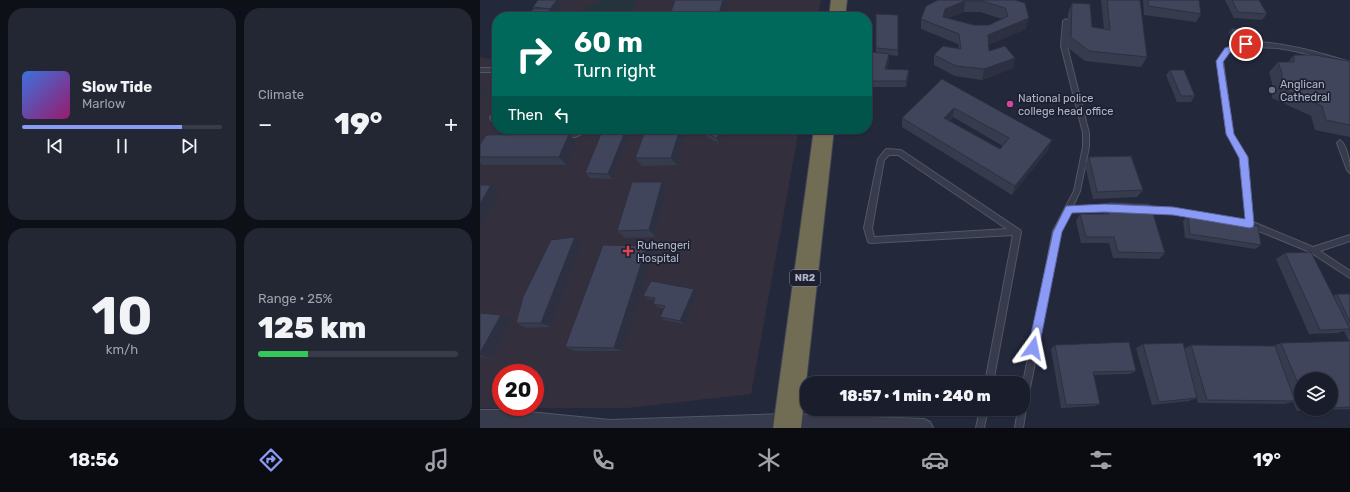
<!DOCTYPE html>
<meta charset="utf-8">
<style>
:root{--surface:#1a1e2c;--page:#232734;--text:#f1f3f6;--muted:#9fa2a9;--line:#383c48;--accent:#8a9af5}
body{margin:0;font-family:Rubik,sans-serif;background:var(--page);color:var(--text);height:100vh;display:flex;flex-direction:column;font-size:15px;white-space:nowrap}
*{box-sizing:border-box;margin:0}
p{font-size:13px;color:var(--muted)}
.icon{flex:none;width:22px;height:22px;fill:none;stroke:currentColor;stroke-width:2;stroke-linecap:round;stroke-linejoin:round}
.map{position:relative;flex:1;overflow:hidden}
.sheet{display:flex;flex-direction:column;gap:8px;padding:8px;background:#0e1018;width:480px}
.sheet>*{flex:none}
.hud{position:absolute;left:12px;top:12px;width:380px;height:122px;border-radius:16px;box-shadow:0 1px 3px #0004,0 0 0 1px var(--line);background:#00695c;color:#fff;overflow:hidden}
.buttons{position:absolute;left:814px;top:372px;display:grid;gap:8px}
.buttons a{display:grid;place-items:center;width:44px;height:44px;border-radius:50%;background:var(--surface);box-shadow:0 1px 3px #0004,0 0 0 1px var(--line);font-size:20px}
.speed{position:absolute;left:12px;top:364px;display:flex;gap:8px;font-size:20px;font-weight:700;text-align:center}
.speed>*{display:grid;place-content:center;width:52px;height:52px;border-radius:50%;background:var(--surface);box-shadow:0 1px 3px #0004,0 0 0 1px var(--line);line-height:1}
.speed .limit{border:6px solid #d22;background:#fff;color:#111}
.pin{position:absolute;display:grid;place-items:center;width:34px;height:34px;color:#fff;margin:-17px;border:2px solid #fff;border-radius:50%;box-shadow:0 1px 4px #0007}
.me{position:absolute;width:44px;margin:-22px;rotate:12deg;stroke-linejoin:round;filter:drop-shadow(0 0 3px #0008)}
.turn{display:flex;align-items:center;gap:14px;height:84px;padding:0 16px;font-size:18px}
.turn .icon{width:52px;height:52px;stroke-width:2.5}
.turn b{display:block;font-size:28px;line-height:34px}
.then{display:flex;align-items:center;height:38px;padding:0 16px;background:#0003;gap:8px;font-size:15px}
.big{font-size:30px;font-weight:800;line-height:1.1}
.sheet .widget{flex:1;display:flex;flex-direction:column;justify-content:center;gap:6px;min-width:0;padding:0 14px;border-radius:16px;background:var(--page)}
.sheet .dial{align-items:center;gap:0}
.dial b{font-size:52px;line-height:1}
.song{display:flex;align-items:center;gap:12px}
.cover{width:48px;height:48px;border-radius:6px;background:linear-gradient(135deg,hsl(220 70% 55%),hsl(320 70% 35%))}
.played{height:4px;border-radius:2px;background:linear-gradient(90deg,var(--accent) 80%,var(--line) 80%)}
.keys{display:flex;justify-content:space-around;direction:ltr}
.heat{display:flex;justify-content:space-between;align-items:center;font-size:22px;direction:ltr}
.charge{height:6px;border-radius:3px;background:linear-gradient(90deg,#34c759 25%,var(--line) 0)}
.sheet .tiles{flex:1;display:grid;gap:8px;grid-template-columns:repeat(2,1fr)}
.trip{position:absolute;left:320px;top:376px;width:230px;height:40px;border-radius:16px;background:var(--surface);box-shadow:0 1px 3px #0004,0 0 0 1px var(--line);font-weight:800;line-height:40px;text-align:center}
.tabs{display:flex;height:64px;justify-content:space-around;align-items:center;background:#0a0c12;color:var(--muted)}
.tabs .icon{width:28px;height:28px}
.tabs .active{color:var(--accent)}
.tabs b{font-size:18px;color:var(--text)}
main{display:flex;flex:1;min-height:0}
.map>svg:first-child{display:block}
.medical{fill:#342f3d;fill-rule:evenodd}
.green{fill:#25343c}
.lines{fill:none;stroke-linecap:round;stroke-linejoin:round}
.lane-casing{stroke:#525666;stroke-width:2}
.street-casing{stroke:#525666;stroke-width:2}
.highway-casing{stroke:#3f4353;stroke-width:2}
.lane{fill:#373b4b;fill-rule:evenodd}
.street{fill:#373b4b;fill-rule:evenodd}
.highway{fill:#716d54;fill-rule:evenodd}
.wall{fill:#373b4e;fill-rule:evenodd}
.shaded-wall{fill:#2d3040}
.building{fill:#40455b;stroke:#2d3040;fill-rule:evenodd}
.route{fill:#8a9af5;stroke:#5a649f}
.worship-dot{fill:#6b7280;stroke:#1c2030;stroke-width:1.5}
.hotel-dot{fill:#d1479c;stroke:#1c2030;stroke-width:1.5}
.health-dot{fill:#e0444e;stroke:#1c2030;stroke-width:1.5}
.labels{text-anchor:middle;dominant-baseline:central;stroke-width:3.5;stroke-linejoin:round;paint-order:stroke}
.shield{fill:#1c2030;stroke:#86899a;stroke-width:1}
.shield-label{font-size:10px;font-weight:bold;fill:#b3b6c7}
.poi-label{font-size:11px;fill:#b3b6c7;stroke:#1c2030;text-anchor:start}
</style>
<main>
<section class="sheet">
<div class="tiles">
<div class="widget">
<div class="song"><i class="cover"></i><div><b>Slow Tide</b><p>Marlow</p></div></div>
<div class="played"></div>
<div class="keys"><svg class="icon" aria-label="previous" viewBox="0 0 24 24"><path d="M18 5L8 12l10 7zM5 5v14"/></svg><svg class="icon" aria-label="pause" viewBox="0 0 24 24"><path d="M8 5v14M16 5v14"/></svg><svg class="icon" aria-label="next" viewBox="0 0 24 24"><path d="M6 5l10 7-10 7zM19 5v14"/></svg></div>
</div>
<div class="widget"><p>Climate</p>
<div class="heat"><a>−</a><b class="big">19°</b><a>+</a></div>
</div>
<div class="widget dial"><b>10</b><p>km/h</p></div>
<div class="widget"><p>Range · 25%</p><b class="big">125 km</b><div class="charge"></div></div>
</div>
</section>
<div class="map">
<svg width="870" height="428" viewBox="0 0 870 428">
<rect width="100%" height="100%" fill="#23283b"/>
<g class="medical">
<polygon points="64,0 341,0 338,17 52,17"/>
<path d="M0,57L17,60V129H319L271,394L147,408H0ZM21,373H55V407H21Z"/>
</g>
<polygon class="green" points="122,0 157,0 150,17 92,17 94,14"/>
<g class="lines">
<defs>
<g id="lane">
<polygon points="586,19 589,21 587,46 609,133 609,147 600,191 593,206 633,205 635,206 636,208 635,210 633,211 590,212 581,231 547,403 545,406 546,409 543,428 535,428 538,409 543,409 543,383 573,231 594,191 603,147 603,133 581,46 583,21"/>
<path d="M779,42C811,44 840,53 870,62V66C831,55 791,40 750,51L743,61L753,135L767,157L773,222L833,247L870,235V241L840,251L870,271V278L830,252L769,227L693,214L664,212L662,211L661,209L662,207L664,206L693,208L766,220L761,157L747,135L737,61L746,48L762,44Z"/>
<rect x="0" y="68" width="17" height="4"/>
<polygon points="15,109 17,109 17,122 11,120 10,118"/>
<polygon points="29,129 58,129 94,132 101,129 109,129 108,131 95,137 32,131"/>
<path d="M860,140C868,146 870,164 870,173L867,170L857,143Z"/>
<path d="M407,149L421,150L540,230L541,232L513,383H505L533,235L391,243L388,242L384,228L398,159L405,150ZM409,155H418L527,229L394,237L392,228L404,160Z"/>
<polygon points="500,409 508,409 504,428 496,428"/>
</g>
<polygon id="street" points="0,410 29,410 130,420 307,414 444,419 450,422 453,428 0,428"/>
<g id="highway">
<polygon points="351,0 367,0 365,17 349,17"/>
<polygon points="334,129 354,129 321,428 293,428"/>
</g>
</defs>
<use href="#lane" class="lane-casing"/>
<use href="#street" class="street-casing"/>
<use href="#highway" class="highway-casing"/>
<use href="#lane" class="lane"/>
<use href="#street" class="street"/>
<use href="#highway" class="highway"/>
</g>
<g class="wall">
<polygon points="86,0 75,15 74,15 74,16 73,17 47,17 54,9 53,7"/>
<path d="M458,0H535L546,29L508,45L509,51L535,58L533,68L502,80L475,76L454,65V55L479,49L478,44L441,29V19ZM484,12H500L522,19L509,25H494L468,18Z"/>
<polygon points="621,0 660,0 667,57 661,67 605,61 587,47 588,13 592,3 612,27 624,29"/>
<polygon points="663,0 719,0 721,14 716,22 664,15"/>
<polygon points="745,0 779,0 787,14 782,20 754,18"/>
<polygon points="418,15 418,56 409,55 409,60 407,69 429,76 426,87 388,87 387,81 396,53 396,48"/>
<polygon points="751,28 761,38 759,41 751,40 749,32"/>
<polygon points="814,55 870,62 870,137 835,130 831,116 792,98 792,83 789,72 798,62 808,62"/>
<polygon points="690,70 715,96 711,102 697,102 686,75"/>
<path d="M462,79L568,150L532,195L422,127V118ZM473,117L523,146L520,149L470,121Z"/>
<polygon points="166,129 207,129 197,165 162,166 155,158"/>
<polygon points="226,129 253,129 239,143 227,137 223,131"/>
<polygon points="151,131 133,179 110,178 105,173"/>
<polygon points="89,134 97,142 87,165 3,165 0,163 0,145"/>
<polygon points="609,157 663,190 657,197 613,199 605,165"/>
<polygon points="182,182 188,189 176,237 145,238 137,231"/>
<polygon points="629,202 685,253 679,259 633,258 629,243 601,243 596,221 600,214 624,214 624,209"/>
<polygon points="708,216 781,245 775,249 705,238 703,221"/>
<polygon points="95,237 103,243 71,327 47,328 36,323"/>
<polygon points="174,252 143,351 95,351 85,347"/>
<path d="M805,253L853,296L857,294H870V409L817,411L813,402L804,404L718,403L717,398L709,401L672,405L656,348L663,344L704,349L711,345L793,346L801,343L869,341L864,331L858,333L829,334L796,259ZM821,379H851V409H821Z"/>
<polygon points="214,289 218,293 204,324 184,320 180,317 183,309 178,307 173,304 174,300 168,299 163,296"/>
<polygon points="0,313 32,319 11,359 0,357"/>
<polygon points="575,345 656,371 650,374 614,375 620,404 615,406 581,408 571,349"/>
</g>
<g class="shaded-wall">
<polygon points="77,0 86,0 75,15 70,9"/>
<polygon points="243,0 249,0 244,17 238,17"/>
<polygon points="485,1 484,12 464,19 463,28 463,17 465,9"/>
<polygon points="70,9 74,16 73,17 65,17"/>
<polygon points="549,18 546,29 506,46 508,35"/>
<polygon points="409,54 409,60 406,75 405,69"/>
<polygon points="535,58 533,68 502,80 504,69"/>
<polygon points="429,70 429,76 426,87 426,81"/>
<polygon points="0,82 8,90 3,100 0,98"/>
<polygon points="474,108 473,117 463,127 464,118"/>
<polygon points="146,129 150,129 151,131 133,179 128,174"/>
<polygon points="200,129 207,129 197,165 191,158"/>
<polygon points="245,129 253,129 239,143 236,138"/>
<polygon points="89,134 97,142 87,165 79,157"/>
<polygon points="572,140 568,150 532,195 535,186"/>
<polygon points="182,182 188,189 176,237 169,230"/>
<polygon points="11,185 21,192 0,228 0,204"/>
<polygon points="95,237 103,243 71,327 61,323"/>
<polygon points="167,246 174,252 143,351 134,348"/>
<polygon points="214,289 218,293 204,324 200,321"/>
<polygon points="21,315 32,319 11,359 0,355 0,353"/>
</g>
<g class="building">
<polygon points="58,0 77,0 70,9 53,7"/>
<polygon points="195,0 243,0 238,17 189,17"/>
<path d="M458,0H535L545,3L549,18L508,35L509,51L525,46L535,58L504,69L476,66L454,55L463,46L481,49L479,34L441,19L446,6ZM485,1H502L525,8L528,16L509,25H494L463,17L465,9Z"/>
<polygon points="627,0 660,0 667,57 609,51 591,37 592,3 610,4 612,27 630,30"/>
<polygon points="668,0 719,0 721,14 668,6"/>
<polygon points="752,0 779,0 787,14 758,12"/>
<polygon points="53,9 70,9 65,17 47,17"/>
<polygon points="396,14 418,15 418,50 396,48"/>
<polygon points="751,28 759,29 761,38 753,37"/>
<polygon points="391,52 409,54 405,69 429,70 426,81 387,81"/>
<polygon points="814,55 835,55 868,61 870,62 870,125 846,120 842,106 801,88 802,73 798,62 814,62"/>
<polygon points="690,70 704,70 715,96 701,96"/>
<path d="M462,79L572,140L535,186L422,118ZM474,108L529,138L520,149L464,118Z"/>
<polygon points="123,129 146,129 128,174 105,173"/>
<polygon points="166,129 200,129 191,158 155,158"/>
<polygon points="226,129 245,129 236,138 223,131"/>
<polygon points="89,134 79,157 0,157 0,145 6,135"/>
<polygon points="651,156 663,190 617,192 609,157"/>
<polygon points="152,182 182,182 169,230 137,231"/>
<polygon points="0,185 11,185 0,204"/>
<polygon points="629,202 670,204 685,253 638,252 634,237 606,237 600,214 629,214"/>
<polygon points="708,216 778,226 781,245 710,234"/>
<polygon points="95,237 61,323 36,323 43,297 71,240"/>
<polygon points="123,245 167,246 134,348 85,347"/>
<polygon points="831,252 870,329 840,330 805,253"/>
<polygon points="171,281 214,289 200,321 180,317 185,306 173,304 175,298 163,296"/>
<polygon points="857,294 870,294 870,322"/>
<polygon points="0,313 21,315 0,353"/>
<polygon points="870,341 870,407 851,408 851,379 821,379 821,391 801,343"/>
<polygon points="649,342 656,371 613,372 620,404 586,405 575,345"/>
<polygon points="703,343 717,398 679,402 663,344"/>
<polygon points="711,345 795,346 815,401 727,400"/>
</g>
<polygon class="route" points="766,42 768,43 768,46 751,51 743,62 754,134 768,157 774,224 773,227 770,228 693,215 625,212 592,213 582,232 559,348 557,352 553,353 550,352 548,348 573,232 586,206 625,204 693,207 765,219 759,158 746,134 736,61 745,48"/>
<circle class="worship-dot" cx="792" cy="90" r="4"/>
<circle class="hotel-dot" cx="530" cy="104" r="4"/>
<path class="health-dot" d="M146 245h4v4h4v4h-4v4h-4v-4h-4v-4h4z"/>
<g class="labels">
<rect class="shield" x="310" y="270" width="30" height="16" rx="3"/>
<g class="shield-label">
<text x="325" y="278">NR2</text>
</g>
<g class="poi-label">
<text x="800" y="84">Anglican<tspan x="800" dy="13">Cathedral</tspan></text>
<text x="538" y="98">National police<tspan x="538" dy="13">college head office</tspan></text>
<text x="157" y="245">Ruhengeri<tspan x="157" dy="13">Hospital</tspan></text>
</g>
</g>
</svg>
<div class="buttons">
<a><svg class="icon" aria-label="layers" viewBox="0 0 24 24"><path d="M12 4l9 5-9 5-9-5zM3 14l9 5 9-5"/></svg></a>
</div>
<div class="speed"><div class="limit">20</div></div>
<div class="pin" style="left:766px;top:44px;background:#d93025"><svg class="icon" aria-label="arrive" viewBox="0 0 24 24"><path d="M6 21V4h12l-3 4 3 4H6"/></svg></div>
<svg class="me" style="left:553px;top:348px" viewBox="-20 -20 40 40"><path d="M0-17L14 15 0 8-14 15z" fill="#8a9af5" stroke="#fff" stroke-width="4"/></svg>
<div class="trip">18:57 · 1 min · 240 m</div>
<div class="hud">
<div class="turn"><svg class="icon" aria-label="right" viewBox="0 0 24 24"><path d="M7 20v-9h11M14 6l5 5-5 5"/></svg><div><b>60 m</b>Turn right</div></div>
<div class="then">Then<svg class="icon" aria-label="left" viewBox="0 0 24 24"><path d="M17 20v-9H6M10 6l-5 5 5 5"/></svg></div>
</div>
</div>
</main>
<nav class="tabs">
<b>18:56</b>
<svg class="icon active" aria-label="directions" viewBox="0 0 24 24"><path d="M12 3l9 9-9 9-9-9zM9 14v-3h6M13 9l2 2-2 2"/></svg>
<svg class="icon" aria-label="music" viewBox="0 0 24 24"><path d="M9 18V5l10-2v13"/><circle cx="6" cy="18" r="3"/><circle cx="16" cy="16" r="3"/></svg>
<svg class="icon" aria-label="phone" viewBox="0 0 24 24"><path d="M5 4h4l2 5-3 2q2 4 5 5l2-3 5 2v4C11 20 4 13 5 4z"/></svg>
<svg class="icon" aria-label="climate" viewBox="0 0 24 24"><path d="M12 3v18M4 7l16 10M4 17L20 7"/></svg>
<svg class="icon" aria-label="car" viewBox="0 0 24 24"><path d="M5 17H2v-5l4-1 3-4h7l3 4 3 1v5h-3M9 17h6M6 11h13"/><circle cx="7" cy="17" r="2"/><circle cx="17" cy="17" r="2"/></svg>
<svg class="icon" aria-label="filters" viewBox="0 0 24 24"><path d="M4 7h16M4 17h16"/><circle cx="9" cy="7" r="2"/><circle cx="15" cy="17" r="2"/></svg>
<b>19°</b>
</nav>
